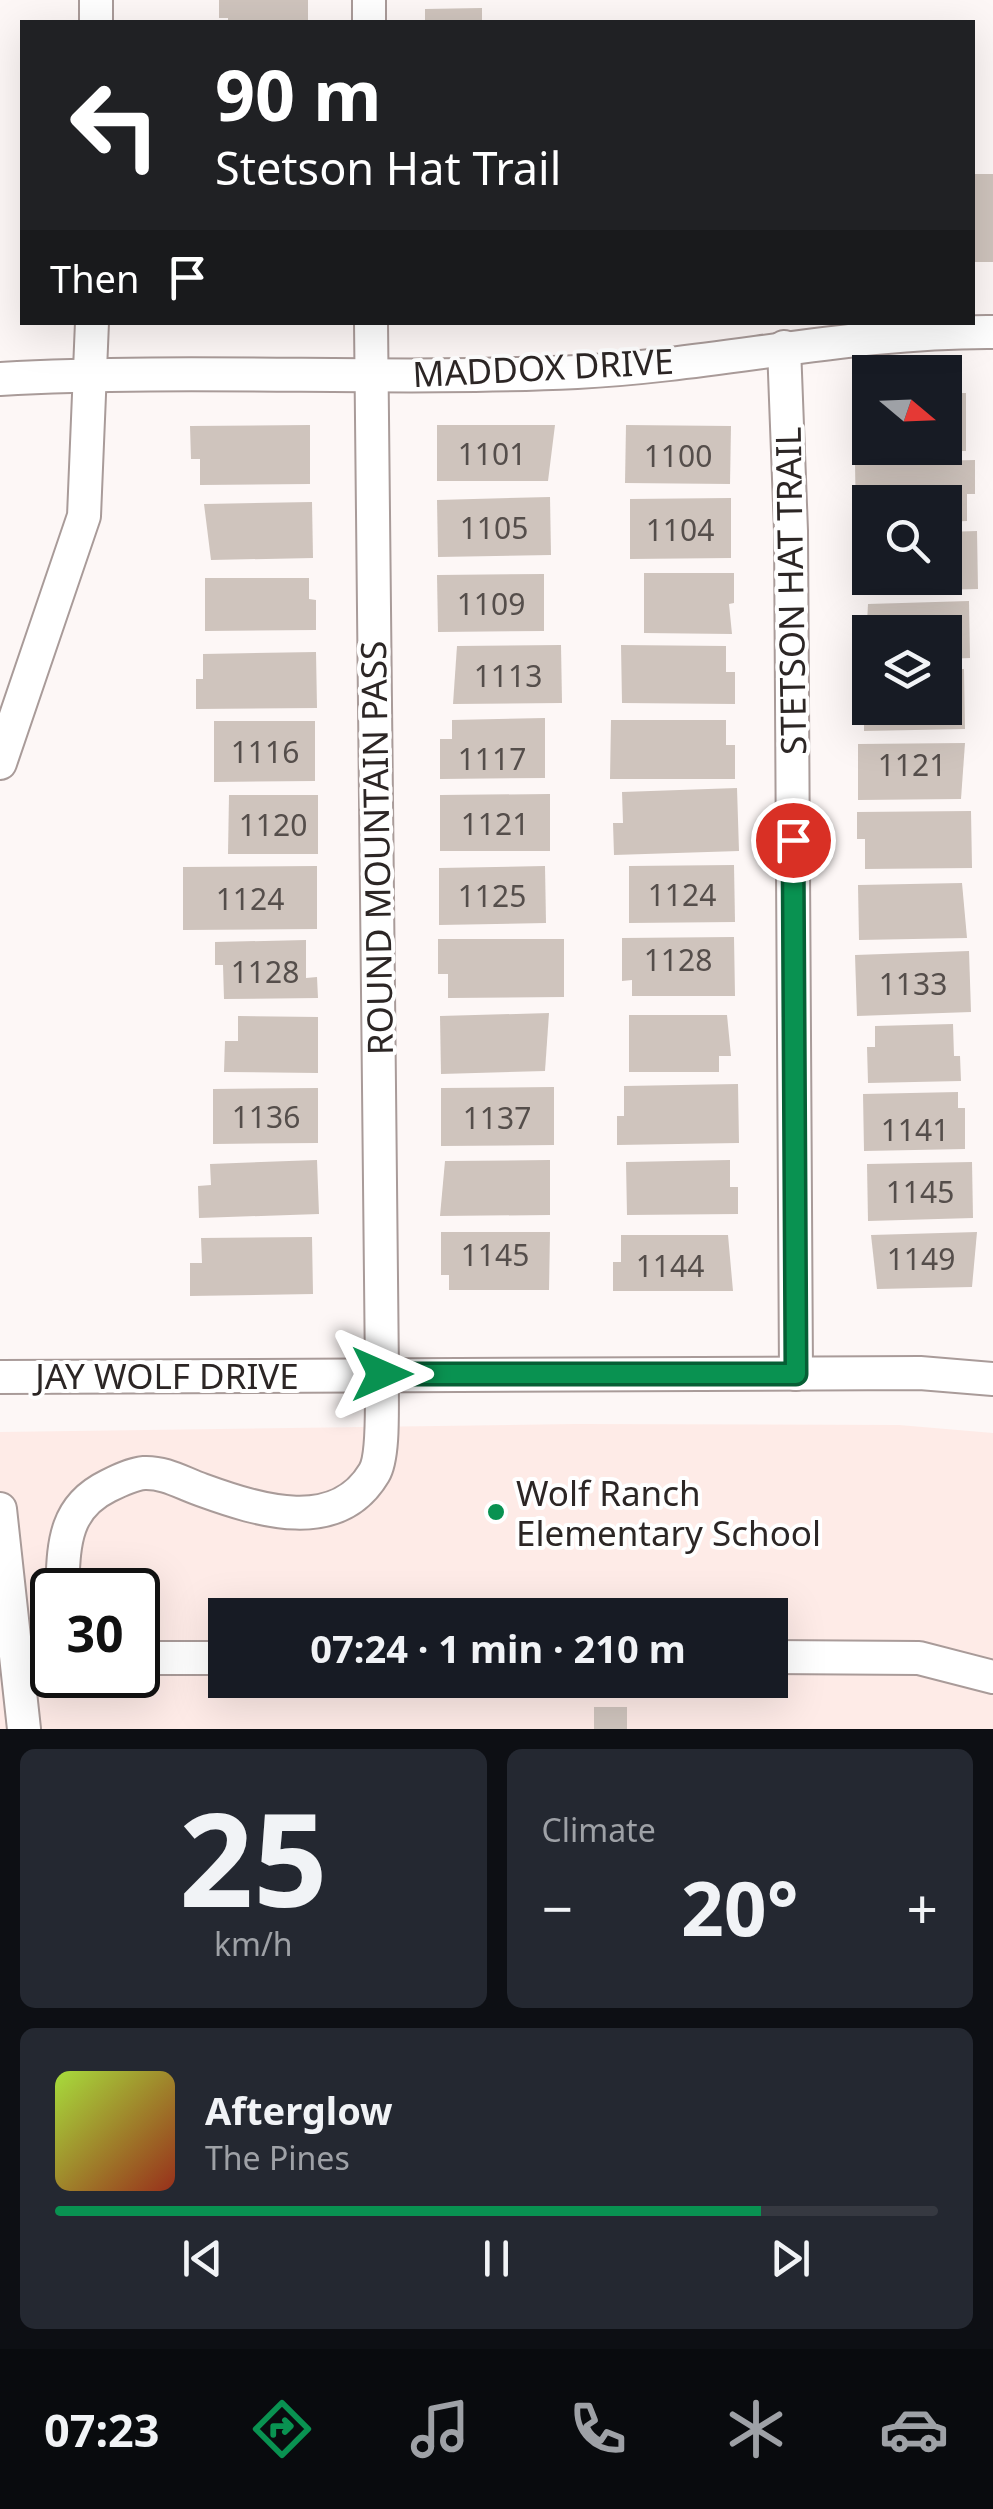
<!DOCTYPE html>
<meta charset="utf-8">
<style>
:root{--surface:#171b24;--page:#242831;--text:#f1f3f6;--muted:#9ea1a6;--line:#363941;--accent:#099251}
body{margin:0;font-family:"Noto Sans",sans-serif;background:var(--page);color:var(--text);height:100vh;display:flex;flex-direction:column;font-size:38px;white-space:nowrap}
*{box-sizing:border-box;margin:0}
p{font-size:32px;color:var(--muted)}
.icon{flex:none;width:55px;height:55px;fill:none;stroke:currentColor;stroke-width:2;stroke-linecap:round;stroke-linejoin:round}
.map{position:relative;height:1729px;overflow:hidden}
.sheet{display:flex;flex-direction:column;gap:20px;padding:20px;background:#0d0f14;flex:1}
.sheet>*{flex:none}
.top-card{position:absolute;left:20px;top:20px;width:955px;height:305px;border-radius:0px;box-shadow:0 10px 40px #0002;background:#202124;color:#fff;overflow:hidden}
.needle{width:65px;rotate:109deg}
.buttons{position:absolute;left:852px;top:355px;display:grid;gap:20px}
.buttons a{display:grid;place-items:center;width:110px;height:110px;border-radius:0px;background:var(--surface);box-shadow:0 10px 40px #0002;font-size:50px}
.speed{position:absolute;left:30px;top:1568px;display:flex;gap:20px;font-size:50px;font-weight:700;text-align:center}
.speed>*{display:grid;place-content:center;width:130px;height:130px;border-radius:50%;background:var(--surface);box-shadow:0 10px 40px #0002;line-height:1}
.speed .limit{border:5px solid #111;border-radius:15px;background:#fff;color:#111}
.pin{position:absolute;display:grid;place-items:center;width:85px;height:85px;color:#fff;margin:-42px;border:5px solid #fff;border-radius:50%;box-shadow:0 2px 10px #0007}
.me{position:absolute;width:110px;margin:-55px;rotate:90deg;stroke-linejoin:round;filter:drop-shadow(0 0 8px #0008)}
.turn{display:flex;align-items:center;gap:35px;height:210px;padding:0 30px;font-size:45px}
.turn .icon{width:130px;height:130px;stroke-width:2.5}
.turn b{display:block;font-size:70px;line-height:85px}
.then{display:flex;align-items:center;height:95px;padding:0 30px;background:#0003;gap:20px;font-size:38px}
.big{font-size:75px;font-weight:700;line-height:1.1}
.sheet .card{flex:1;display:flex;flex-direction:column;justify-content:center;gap:15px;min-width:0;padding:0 35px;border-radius:15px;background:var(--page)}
.sheet .dial{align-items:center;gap:0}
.dial b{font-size:130px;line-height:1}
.song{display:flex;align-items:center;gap:30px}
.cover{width:120px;height:120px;border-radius:15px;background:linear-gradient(135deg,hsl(80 70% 55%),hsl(10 70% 35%))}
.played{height:10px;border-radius:5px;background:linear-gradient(90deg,var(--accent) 80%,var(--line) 80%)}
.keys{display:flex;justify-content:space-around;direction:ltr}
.heat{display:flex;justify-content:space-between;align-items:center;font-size:55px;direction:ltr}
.sheet .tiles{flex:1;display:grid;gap:20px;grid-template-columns:1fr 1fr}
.card:last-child{grid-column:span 2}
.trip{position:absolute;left:208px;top:1598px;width:580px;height:100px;border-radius:0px;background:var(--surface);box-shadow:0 10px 40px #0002;font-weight:700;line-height:100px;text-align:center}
.tab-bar{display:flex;height:160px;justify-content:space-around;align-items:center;background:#090b0e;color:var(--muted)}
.tab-bar .icon{width:70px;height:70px}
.tab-bar .selected{color:var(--accent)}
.tab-bar b{font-size:45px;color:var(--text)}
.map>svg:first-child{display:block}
.built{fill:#feebe7;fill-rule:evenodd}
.building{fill:#cfc4bd}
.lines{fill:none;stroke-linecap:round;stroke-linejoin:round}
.minor-casing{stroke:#a99b99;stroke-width:36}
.minor{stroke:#fff;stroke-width:32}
.route-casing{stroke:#065f35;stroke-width:25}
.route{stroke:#099251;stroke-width:18}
.poi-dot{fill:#099251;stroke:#fff;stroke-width:4}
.labels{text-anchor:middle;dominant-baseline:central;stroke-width:8;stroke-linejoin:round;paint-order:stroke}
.number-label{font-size:30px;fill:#554e4b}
.street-label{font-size:35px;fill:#2c2625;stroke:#fff}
.poi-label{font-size:35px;fill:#2c2625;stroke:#fff;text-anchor:start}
</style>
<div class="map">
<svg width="993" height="1729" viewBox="0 0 993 1729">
<rect width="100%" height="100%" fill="#fdf7f6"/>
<path class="built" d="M576,1424L899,1425L993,1433V1729H0V1432ZM52,1590H138V1675H52ZM225,1615H770V1680H225Z"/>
<g class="building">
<polygon points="219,0 308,0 308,22 228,22 228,18 219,18"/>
<polygon points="482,8 482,22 425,22 425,9"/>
<rect x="972" y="174" width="21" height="88"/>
<polygon points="945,393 966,393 966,451 855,452 855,394 870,394 870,448 945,448"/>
<polygon points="310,425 310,484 200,485 200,459 191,459 190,426"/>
<polygon points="437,425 555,425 548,481 437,481"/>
<polygon points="626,425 731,426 730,484 625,483"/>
<polygon points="975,460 975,494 967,494 967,521 945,522 945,502 870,502 870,523 856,523 855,463"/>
<polygon points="550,497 551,555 438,557 437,500"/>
<polygon points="731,498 731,558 630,559 630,499"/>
<polygon points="312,502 313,558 211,560 204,504"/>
<polygon points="977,531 978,589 857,592 856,559 865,559 864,534 870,534 870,578 945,578 945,532"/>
<polygon points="644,573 734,573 734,603 729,604 732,634 644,633"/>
<polygon points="544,574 544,631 438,632 437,575"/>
<polygon points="205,578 309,578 309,599 316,600 316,630 205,631"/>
<polygon points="969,601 970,658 945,659 945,632 870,632 870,661 865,661 868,604"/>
<polygon points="561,645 562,703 453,704 457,646"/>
<polygon points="621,645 726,646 726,672 735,672 735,704 622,703"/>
<polygon points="316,652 317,708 196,709 196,679 203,679 203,654"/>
<polygon points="945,669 964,669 965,729 864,731 864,706 856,706 855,671 870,671 870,708 945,708"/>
<polygon points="545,718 545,778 440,779 440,739 452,739 452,720"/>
<polygon points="611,720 726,720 726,745 735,745 735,779 610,779"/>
<polygon points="214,721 315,721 315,781 214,782"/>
<polygon points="965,743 961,799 858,800 858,744"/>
<polygon points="737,788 739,851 614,855 613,823 623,823 622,792"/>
<polygon points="550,794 550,851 440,851 440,795"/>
<polygon points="229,795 318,795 318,854 228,854"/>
<polygon points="971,811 972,868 865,869 865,839 857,839 857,812"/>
<polygon points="734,865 735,922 629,923 629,866"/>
<polygon points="317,866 317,929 183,930 183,867"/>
<polygon points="545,866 546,923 439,925 439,868"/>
<polygon points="962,883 967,938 859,940 858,885"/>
<polygon points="734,937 735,996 632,996 632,980 622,981 622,938"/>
<polygon points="438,939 564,939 564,997 448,998 448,974 438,974"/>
<polygon points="306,940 306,978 317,977 318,998 224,999 223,965 215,965 215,942"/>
<polygon points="969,951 971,1012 857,1016 855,955"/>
<polygon points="549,1013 545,1071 441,1074 440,1016"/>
<polygon points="629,1015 727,1015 731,1056 719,1056 719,1072 629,1072"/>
<polygon points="238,1016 318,1017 318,1073 224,1072 225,1041 238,1041"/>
<polygon points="953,1024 954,1056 960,1056 961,1081 868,1083 867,1047 875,1047 875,1026"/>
<polygon points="738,1084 739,1143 617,1145 617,1116 624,1116 624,1086"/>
<polygon points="554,1087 554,1145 441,1146 441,1088"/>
<polygon points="318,1088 318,1143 213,1144 213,1089"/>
<polygon points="958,1092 958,1108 965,1108 965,1149 864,1151 863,1094"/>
<polygon points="317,1160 319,1214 199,1218 198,1186 211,1185 210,1164"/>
<polygon points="550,1160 550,1215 440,1216 445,1161"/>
<polygon points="730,1160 730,1187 738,1187 738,1214 627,1215 626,1162"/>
<polygon points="972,1162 973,1218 868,1221 867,1164"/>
<polygon points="441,1232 550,1232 549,1290 449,1290 449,1275 441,1275"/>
<polygon points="977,1232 972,1287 877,1289 871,1235"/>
<polygon points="621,1235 728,1235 733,1291 613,1291 613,1262 621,1262"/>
<polygon points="312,1237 313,1294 190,1296 190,1263 202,1263 201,1238"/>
<rect x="594" y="1707" width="33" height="22"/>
</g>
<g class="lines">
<defs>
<g id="minor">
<polyline points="369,0 369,22"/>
<polyline points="96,22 96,0"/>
<polyline points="784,347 791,531 796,1374"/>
<path d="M0,379C192,368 385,381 577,372C716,365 853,331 993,332"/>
<polyline points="0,763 84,516 92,322"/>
<polyline points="0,1377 920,1373 993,1379"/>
<polyline points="0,1509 24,1729"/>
<path d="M62,1590C64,1546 63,1508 108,1486C118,1481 132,1474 144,1473C165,1472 182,1483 202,1490C260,1511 337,1535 374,1473C385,1455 381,1396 382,1374L371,322"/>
<polyline points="770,1657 919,1658 993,1677"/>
<polyline points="138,1658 225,1658"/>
</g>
</defs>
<use href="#minor" class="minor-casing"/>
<use href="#minor" class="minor"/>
</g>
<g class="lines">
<defs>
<polyline id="route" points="382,1374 796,1374 793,840"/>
</defs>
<use href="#route" class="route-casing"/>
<use href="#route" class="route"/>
</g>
<circle class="poi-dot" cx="496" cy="1512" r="10"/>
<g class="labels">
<g class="number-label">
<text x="492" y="453">1101</text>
<text x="678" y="455">1100</text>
<text x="494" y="527">1105</text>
<text x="680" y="529">1104</text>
<text x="491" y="603">1109</text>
<text x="508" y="675">1113</text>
<text x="265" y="751">1116</text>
<text x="492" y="758">1117</text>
<text x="912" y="764">1121</text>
<text x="495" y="823">1121</text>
<text x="273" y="824">1120</text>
<text x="682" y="894">1124</text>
<text x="492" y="895">1125</text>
<text x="250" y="898">1124</text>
<text x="678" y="959">1128</text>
<text x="265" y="971">1128</text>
<text x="913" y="983">1133</text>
<text x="266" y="1116">1136</text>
<text x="497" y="1117">1137</text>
<text x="915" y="1129">1141</text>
<text x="920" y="1191">1145</text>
<text x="495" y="1254">1145</text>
<text x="921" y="1258">1149</text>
<text x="670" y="1265">1144</text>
</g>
<g class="street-label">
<text transform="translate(543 367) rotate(-3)">MADDOX DRIVE</text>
<text transform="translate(790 591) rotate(-91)">STETSON HAT TRAIL</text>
<text transform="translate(376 848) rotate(-91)">ROUND MOUNTAIN PASS</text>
<text x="167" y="1375">JAY WOLF DRIVE</text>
</g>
<g class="poi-label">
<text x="516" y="1492">Wolf Ranch<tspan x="516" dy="40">Elementary School</tspan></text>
</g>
</g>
</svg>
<div class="buttons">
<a><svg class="needle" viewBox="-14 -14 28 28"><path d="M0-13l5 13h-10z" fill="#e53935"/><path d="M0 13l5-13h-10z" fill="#9ea1a6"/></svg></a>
<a><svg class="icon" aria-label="search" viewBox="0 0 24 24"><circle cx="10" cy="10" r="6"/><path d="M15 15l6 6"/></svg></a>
<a><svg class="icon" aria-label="layers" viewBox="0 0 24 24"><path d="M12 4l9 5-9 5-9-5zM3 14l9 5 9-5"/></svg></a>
</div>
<div class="speed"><div class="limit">30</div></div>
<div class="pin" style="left:793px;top:840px;background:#d93025"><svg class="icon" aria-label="arrive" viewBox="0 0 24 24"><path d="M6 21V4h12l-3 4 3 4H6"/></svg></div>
<svg class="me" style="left:382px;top:1374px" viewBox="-20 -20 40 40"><path d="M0-17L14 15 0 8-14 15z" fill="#099251" stroke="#fff" stroke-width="4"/></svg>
<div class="trip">07:24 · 1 min · 210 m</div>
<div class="top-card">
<div class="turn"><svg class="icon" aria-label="left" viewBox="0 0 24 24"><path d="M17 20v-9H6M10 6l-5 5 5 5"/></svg><div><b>90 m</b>Stetson Hat Trail</div></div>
<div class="then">Then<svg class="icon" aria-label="arrive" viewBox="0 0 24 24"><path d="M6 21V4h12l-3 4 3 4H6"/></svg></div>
</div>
</div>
<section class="sheet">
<div class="tiles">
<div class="card dial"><b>25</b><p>km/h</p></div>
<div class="card"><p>Climate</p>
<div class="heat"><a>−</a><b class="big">20°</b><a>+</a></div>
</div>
<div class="card">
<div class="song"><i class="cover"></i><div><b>Afterglow</b><p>The Pines</p></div></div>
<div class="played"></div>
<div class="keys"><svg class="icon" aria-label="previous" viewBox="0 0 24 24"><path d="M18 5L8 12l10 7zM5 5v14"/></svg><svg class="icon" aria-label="pause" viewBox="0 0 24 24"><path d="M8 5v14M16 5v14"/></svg><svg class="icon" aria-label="next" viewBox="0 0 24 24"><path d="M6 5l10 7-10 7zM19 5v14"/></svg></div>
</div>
</div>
</section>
<nav class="tab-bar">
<b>07:23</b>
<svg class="icon selected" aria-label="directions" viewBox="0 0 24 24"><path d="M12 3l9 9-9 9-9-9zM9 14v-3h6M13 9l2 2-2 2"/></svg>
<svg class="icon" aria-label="music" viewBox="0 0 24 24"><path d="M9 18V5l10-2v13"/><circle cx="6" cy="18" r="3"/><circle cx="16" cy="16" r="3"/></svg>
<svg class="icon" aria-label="phone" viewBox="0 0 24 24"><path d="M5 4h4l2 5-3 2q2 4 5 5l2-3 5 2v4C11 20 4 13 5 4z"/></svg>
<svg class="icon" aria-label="climate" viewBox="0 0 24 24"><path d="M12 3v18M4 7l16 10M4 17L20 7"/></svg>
<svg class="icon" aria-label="car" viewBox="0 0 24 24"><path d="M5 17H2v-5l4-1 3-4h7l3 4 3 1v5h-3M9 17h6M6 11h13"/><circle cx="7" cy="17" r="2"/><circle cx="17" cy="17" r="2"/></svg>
</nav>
